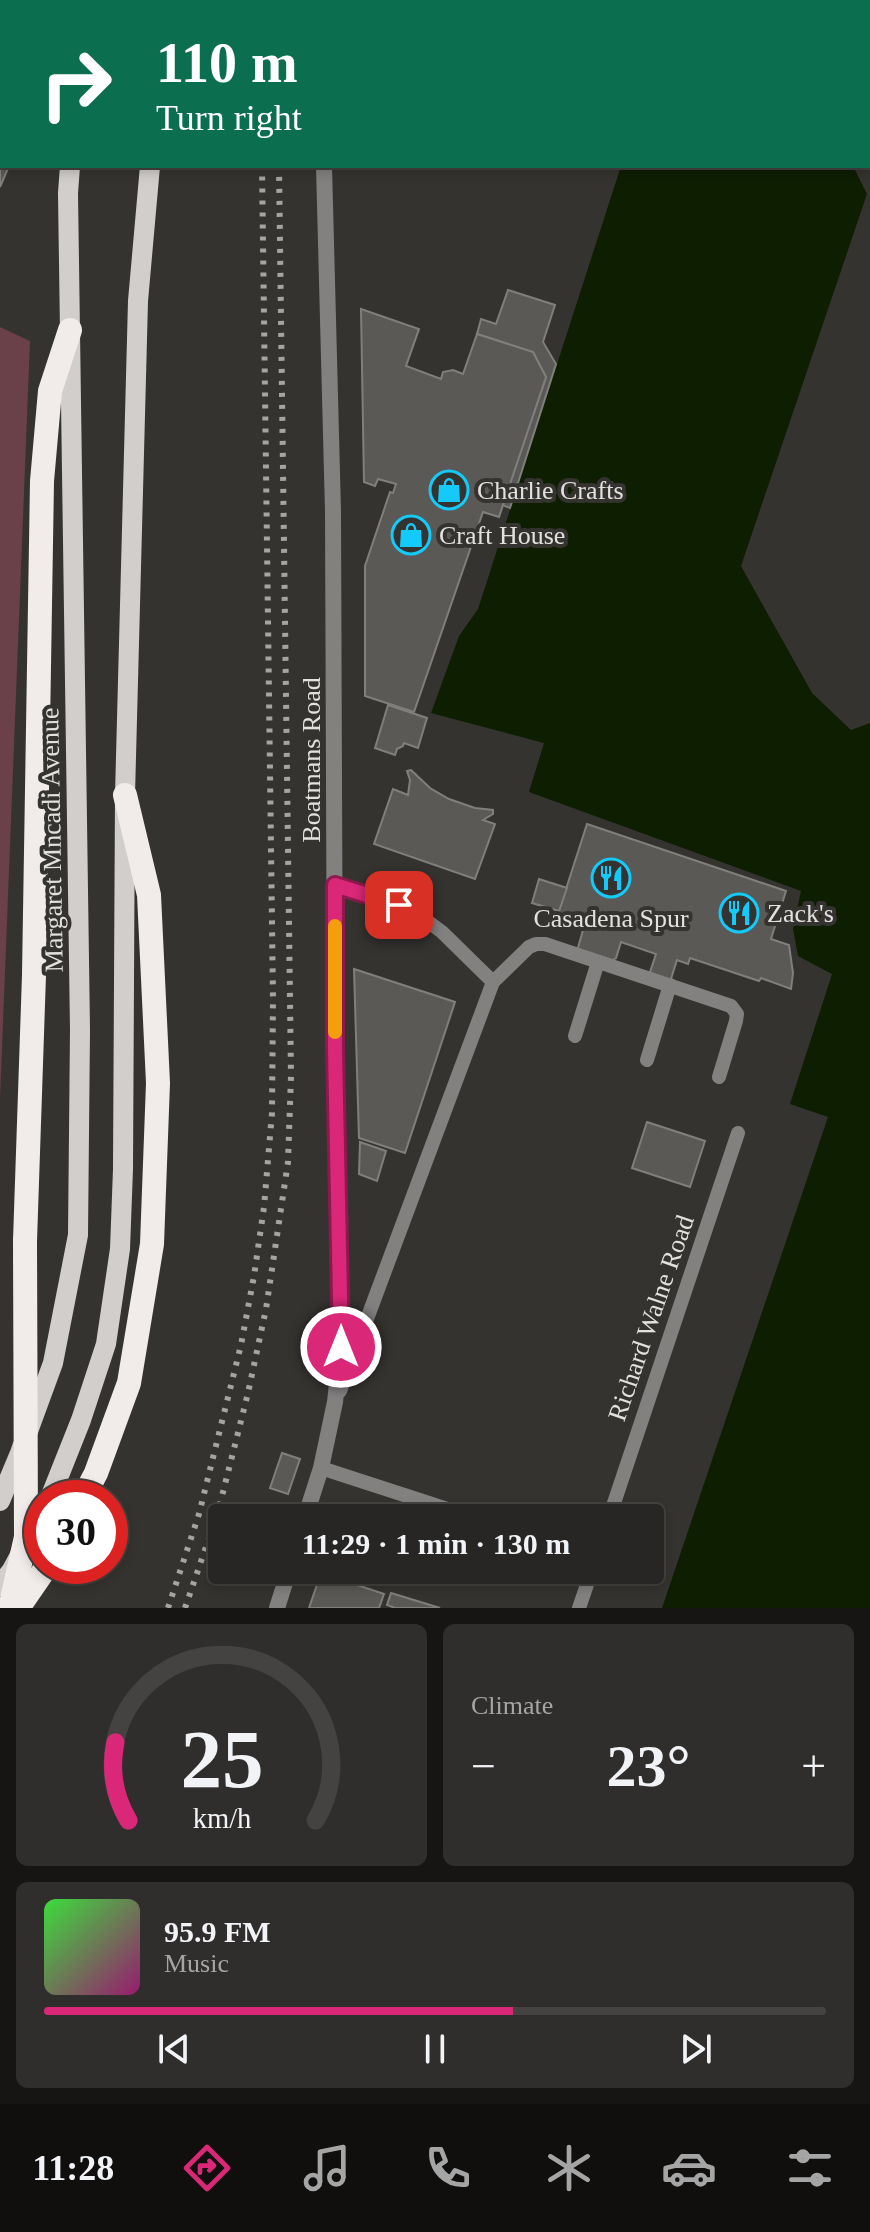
<!DOCTYPE html>
<meta charset="utf-8">
<style>
:root{--surface:#282624;--page:#302e2c;--text:#f1f3f6;--muted:#a5a5a6;--line:#444341;--accent:#db2777}
body{margin:0;font-family:"Times New Roman",serif;background:var(--page);color:var(--text);height:100vh;display:flex;flex-direction:column;font-size:30px;white-space:nowrap}
*{box-sizing:border-box;margin:0}
p{font-size:26px;color:var(--muted)}
.icon{flex:none;width:44px;height:44px;fill:none;stroke:currentColor;stroke-width:2;stroke-linecap:round;stroke-linejoin:round}
.map{position:relative;height:1608px;overflow:hidden}
.drawer{display:flex;flex-direction:column;gap:16px;padding:16px;background:#161514;flex:1}
.drawer>*{flex:none}
.top-card{position:absolute;left:0px;top:0px;width:870px;height:168px;box-shadow:0 4px 12px #0003,0 0 0 2px var(--line);background:#0b6e4f;color:#fff;overflow:hidden}
.speed{position:absolute;left:24px;top:1480px;display:flex;gap:16px;font-size:40px;font-weight:700;text-align:center}
.speed>*{display:grid;place-content:center;width:104px;height:104px;border-radius:50%;background:var(--surface);box-shadow:0 4px 12px #0003,0 0 0 2px var(--line);line-height:1}
.speed .limit{border:12px solid #d22;background:#fff;color:#111}
.pin{position:absolute;display:grid;place-items:center;width:68px;height:68px;color:#fff;margin:-34px;border-radius:16px;box-shadow:0 4px 12px #0006}
.me{position:absolute;width:88px;margin:-44px;rotate:0deg;stroke-linejoin:round;filter:drop-shadow(0 0 6px #0008)}
.turn{display:flex;align-items:center;gap:28px;height:168px;padding:0 24px;font-size:36px}
.turn .icon{width:104px;height:104px;stroke-width:2.5}
.turn b{display:block;font-size:56px;line-height:68px}
.big{font-size:60px;font-weight:600;line-height:1.1}
.drawer .widget{flex:1;display:flex;flex-direction:column;justify-content:center;gap:12px;min-width:0;padding:0 28px;border-radius:12px;background:var(--page)}
.drawer .dial{align-items:center;gap:0}
.dial svg{height:208px;overflow:visible;fill:none;stroke:var(--line);stroke-width:7;stroke-linecap:round;text-anchor:middle}
.dial text{fill:var(--text);stroke:none}
.song{display:flex;align-items:center;gap:24px}
.cover{width:96px;height:96px;border-radius:12px;background:linear-gradient(135deg,hsl(120 70% 55%),hsl(320 70% 35%))}
.played{height:8px;border-radius:4px;background:linear-gradient(90deg,var(--accent) 60%,var(--line) 60%)}
.keys{display:flex;justify-content:space-around;direction:ltr}
.heat{display:flex;justify-content:space-between;align-items:center;font-size:44px;direction:ltr}
.drawer .tiles{flex:1;display:grid;gap:16px;grid-template-columns:1fr 1fr}
.widget:last-child{grid-column:span 2}
.trip{position:absolute;left:208px;top:1504px;width:456px;height:80px;border-radius:8px;background:var(--surface);box-shadow:0 4px 12px #0003,0 0 0 2px var(--line);font-weight:600;line-height:80px;text-align:center}
.menu{display:flex;height:128px;justify-content:space-around;align-items:center;background:#100f0e;color:var(--muted)}
.menu .icon{width:56px;height:56px}
.menu .on{color:var(--accent)}
.menu b{font-size:36px;color:var(--text)}
.map>svg:first-child{display:block}
.green{fill:#6a4049}
.water{fill:#0e1e00}
.building{fill:#5a5955;stroke:#7f7f7b;stroke-width:2}
.lines{fill:none;stroke-linecap:round;stroke-linejoin:round}
.lane{stroke:#838080;stroke-width:14}
.street{stroke:#838080;stroke-width:16}
.secondary{stroke:#afacab;stroke-width:16}
.primary{stroke:#d2cecc;stroke-width:20}
.highway{stroke:#f1ecea;stroke-width:24}
.rail{stroke:#a6a4a2;stroke-width:6;stroke-dasharray:4 8;stroke-linecap:butt}
.highway-bridge{stroke:#f1ecea;stroke-width:24}
.route-casing{stroke:#8e194d;stroke-width:20}
.route{stroke:#db2777;stroke-width:14}
.slow{stroke:#f59e0b;stroke-width:14}
.labels{text-anchor:middle;dominant-baseline:central;stroke-width:8;stroke-linejoin:round;paint-order:stroke}
.poi-label{font-size:26px;fill:#e3e1df;stroke:#353330;text-anchor:start}
.street-label{font-size:26px;fill:#e3e1df;stroke:#353330}
</style>
<div class="map">
<svg width="870" height="1608" viewBox="0 0 870 1608">
<rect width="100%" height="100%" fill="#353330"/>
<polygon class="green" points="0,327 30,341 0,1098"/>
<polygon class="water" points="621,166 853,166 867,194 741,566 812,693 851,730 870,723 870,1608 662,1608 828,1117 790,1104 832,974 798,956 793,929 801,891 529,792 544,743 431,713 459,636 478,609"/>
<g class="building">
<polygon points="0,14 2,15 2,166 9,166 0,187"/>
<polygon points="508,290 555,305 543,342 556,364 510,508 502,505 546,377 533,352 477,334 481,319 496,324"/>
<polygon points="361,309 419,329 406,366 441,379 443,372 453,370 463,374 477,334 533,352 546,377 499,517 483,512 414,712 365,696 365,566 390,492 393,493 396,484 378,479 375,486 364,482"/>
<polygon points="388,705 427,718 418,748 404,743 403,746 397,749 395,755 375,748"/>
<polygon points="411,770 430,788 449,799 475,808 493,810 493,814 483,820 495,824 475,879 374,844 393,789 408,795 410,780 407,771"/>
<polygon points="587,824 786,891 771,939 789,945 793,973 791,989 761,978 759,981 690,958 688,964 677,960 670,982 649,975 656,954 621,942 616,958 609,962 577,951 583,930 556,920"/>
<polygon points="539,879 567,888 559,911 532,903"/>
<polygon points="354,969 455,1002 405,1153 359,1138"/>
<polygon points="647,1122 705,1141 690,1187 632,1168"/>
<polygon points="360,1142 386,1151 377,1181 359,1174"/>
<polygon points="282,1453 300,1459 288,1494 270,1488"/>
<polygon points="321,1573 384,1594 379,1608 309,1608"/>
<polygon points="391,1593 440,1608 395,1608 387,1605"/>
</g>
<g class="lines">
<g class="lane">
<polyline points="732,0 734,2"/>
<polyline points="868,123 870,124"/>
<polyline points="335,885 415,912 442,932 493,982"/>
<polyline points="575,1036 598,962"/>
<polyline points="647,1060 670,985"/>
<polyline points="340,1391 493,982 529,947 536,944 545,944 731,1006 737,1014 736,1021 719,1077"/>
<polyline points="321,1468 475,1518"/>
<polyline points="609,1518 738,1133"/>
<polyline points="579,1608 592,1570"/>
</g>
<g class="street">
<polyline points="318,0 318,2"/>
<polyline points="305,1518 321,1468 335,1402 341,1347 335,1050 333,511 324,166"/>
<polyline points="277,1608 289,1570"/>
</g>
<polyline class="secondary" points="32,0 34,2"/>
<g class="primary">
<polyline points="87,2 87,0"/>
<polyline points="164,2 164,0"/>
<polyline points="50,1498 81,1420 106,1344 120,1249 123,1169 125,795 138,301 150,166"/>
<polyline points="0,1501 20,1453 53,1363 78,1235 80,1030 68,193 70,166"/>
<polyline points="0,1586 12,1570 42,1514"/>
</g>
<g class="highway">
<polyline points="25,1241 34,975 42,481 50,391 70,330"/>
<polyline points="83,1498 96,1473 129,1383 152,1244 158,1083 149,895 125,795"/>
<polyline points="18,1608 47,1566"/>
</g>
<g class="rail">
<polyline points="259,0 259,2"/>
<polyline points="277,0 277,2"/>
<polyline points="168,1608 199,1514 241,1345 254,1276 264,1207 272,1113 273,999 262,166"/>
<polyline points="185,1608 218,1512 248,1393 266,1309 288,1162 291,1076 279,166"/>
</g>
<polyline class="highway-bridge" points="10,1608 26,1537 25,1241"/>
</g>
<g class="lines">
<defs>
<polyline id="route" points="341,1347 335,1050 335,885 399,905"/>
</defs>
<use href="#route" class="route-casing"/>
<use href="#route" class="route"/>
<polyline class="slow" points="335,1032 335,926"/>
</g>
<defs>
<symbol id="shop-ring" viewBox="-11 -11 22 22"><circle r="9.5" fill="#353330" stroke="#13cafb" stroke-width="1.5"/><path d="M-5-2.5h2.3a2.7 3.5 0 0 1 5.4 0H5L5.5 6h-11ZM-1.5-2.5h3a1.5 2.3 0 0 0-3 0Z" fill="#13cafb"/></symbol>
<symbol id="restaurant-ring" viewBox="-11 -11 22 22"><circle r="9.5" fill="#353330" stroke="#13cafb" stroke-width="1.5"/><path d="M-5-6h1v4h1v-4h1v4h1v-4h1v5L-1.5 .5V6h-2V.5L-5-1ZM5-6V6H3V1.5H1.5Q1.5-4 5-6Z" fill="#13cafb"/></symbol>
</defs>
<g fill-rule="evenodd">
<use href="#shop-ring" x="427" y="468" width="44" height="44"/>
<use href="#shop-ring" x="389" y="513" width="44" height="44"/>
<use href="#restaurant-ring" x="589" y="856" width="44" height="44"/>
<use href="#restaurant-ring" x="717" y="891" width="44" height="44"/>
</g>
<g class="labels">
<g class="poi-label">
<text x="477" y="490">Charlie Crafts</text>
<text x="439" y="535">Craft House</text>
<text x="767" y="913">Zack's</text>
<text x="611" y="918" text-anchor="middle">Casadena Spur</text>
</g>
<g class="street-label">
<text transform="translate(311 760) rotate(-90)">Boatmans Road</text>
<text transform="translate(52 840) rotate(-91)">Margaret Mncadi Avenue</text>
<text transform="translate(651 1318) rotate(-71)">Richard Walne Road</text>
</g>
</g>
</svg>
<div class="speed"><div class="limit">30</div></div>
<div class="pin" style="left:399px;top:905px;background:#d93025"><svg class="icon" aria-label="arrive" viewBox="0 0 24 24"><path d="M6 21V4h12l-3 4 3 4H6"/></svg></div>
<svg class="me" style="left:341px;top:1347px" viewBox="-20 -20 40 40"><circle r="17" fill="#db2777" stroke="#fff" stroke-width="3"/><path d="M0-11L8 9 0 5-8 9z" fill="#fff"/></svg>
<div class="trip">11:29 · 1 min · 130 m</div>
<div class="top-card">
<div class="turn"><svg class="icon" aria-label="right" viewBox="0 0 24 24"><path d="M7 20v-9h11M14 6l5 5-5 5"/></svg><div><b>110 m</b>Turn right</div></div>
</div>
</div>
<section class="drawer">
<div class="tiles">
<div class="widget dial"><svg viewBox="0 0 100 80">
<path d="M14 69A42 42 0 1 1 86 69"/>
<path d="M14 69A42 42 0 0 1 9 39" stroke="#db2777"/>
<text x="50" y="56" font-size="32" font-weight="700">25</text>
<text x="50" y="72" font-size="11">km/h</text>
</svg></div>
<div class="widget"><p>Climate</p>
<div class="heat"><a>−</a><b class="big">23°</b><a>+</a></div>
</div>
<div class="widget">
<div class="song"><i class="cover"></i><div><b>95.9 FM</b><p>Music</p></div></div>
<div class="played"></div>
<div class="keys"><svg class="icon" aria-label="previous" viewBox="0 0 24 24"><path d="M18 5L8 12l10 7zM5 5v14"/></svg><svg class="icon" aria-label="pause" viewBox="0 0 24 24"><path d="M8 5v14M16 5v14"/></svg><svg class="icon" aria-label="next" viewBox="0 0 24 24"><path d="M6 5l10 7-10 7zM19 5v14"/></svg></div>
</div>
</div>
</section>
<nav class="menu">
<b>11:28</b>
<svg class="icon on" aria-label="directions" viewBox="0 0 24 24"><path d="M12 3l9 9-9 9-9-9zM9 14v-3h6M13 9l2 2-2 2"/></svg>
<svg class="icon" aria-label="music" viewBox="0 0 24 24"><path d="M9 18V5l10-2v13"/><circle cx="6" cy="18" r="3"/><circle cx="16" cy="16" r="3"/></svg>
<svg class="icon" aria-label="phone" viewBox="0 0 24 24"><path d="M5 4h4l2 5-3 2q2 4 5 5l2-3 5 2v4C11 20 4 13 5 4z"/></svg>
<svg class="icon" aria-label="climate" viewBox="0 0 24 24"><path d="M12 3v18M4 7l16 10M4 17L20 7"/></svg>
<svg class="icon" aria-label="car" viewBox="0 0 24 24"><path d="M5 17H2v-5l4-1 3-4h7l3 4 3 1v5h-3M9 17h6M6 11h13"/><circle cx="7" cy="17" r="2"/><circle cx="17" cy="17" r="2"/></svg>
<svg class="icon" aria-label="filters" viewBox="0 0 24 24"><path d="M4 7h16M4 17h16"/><circle cx="9" cy="7" r="2"/><circle cx="15" cy="17" r="2"/></svg>
</nav>
